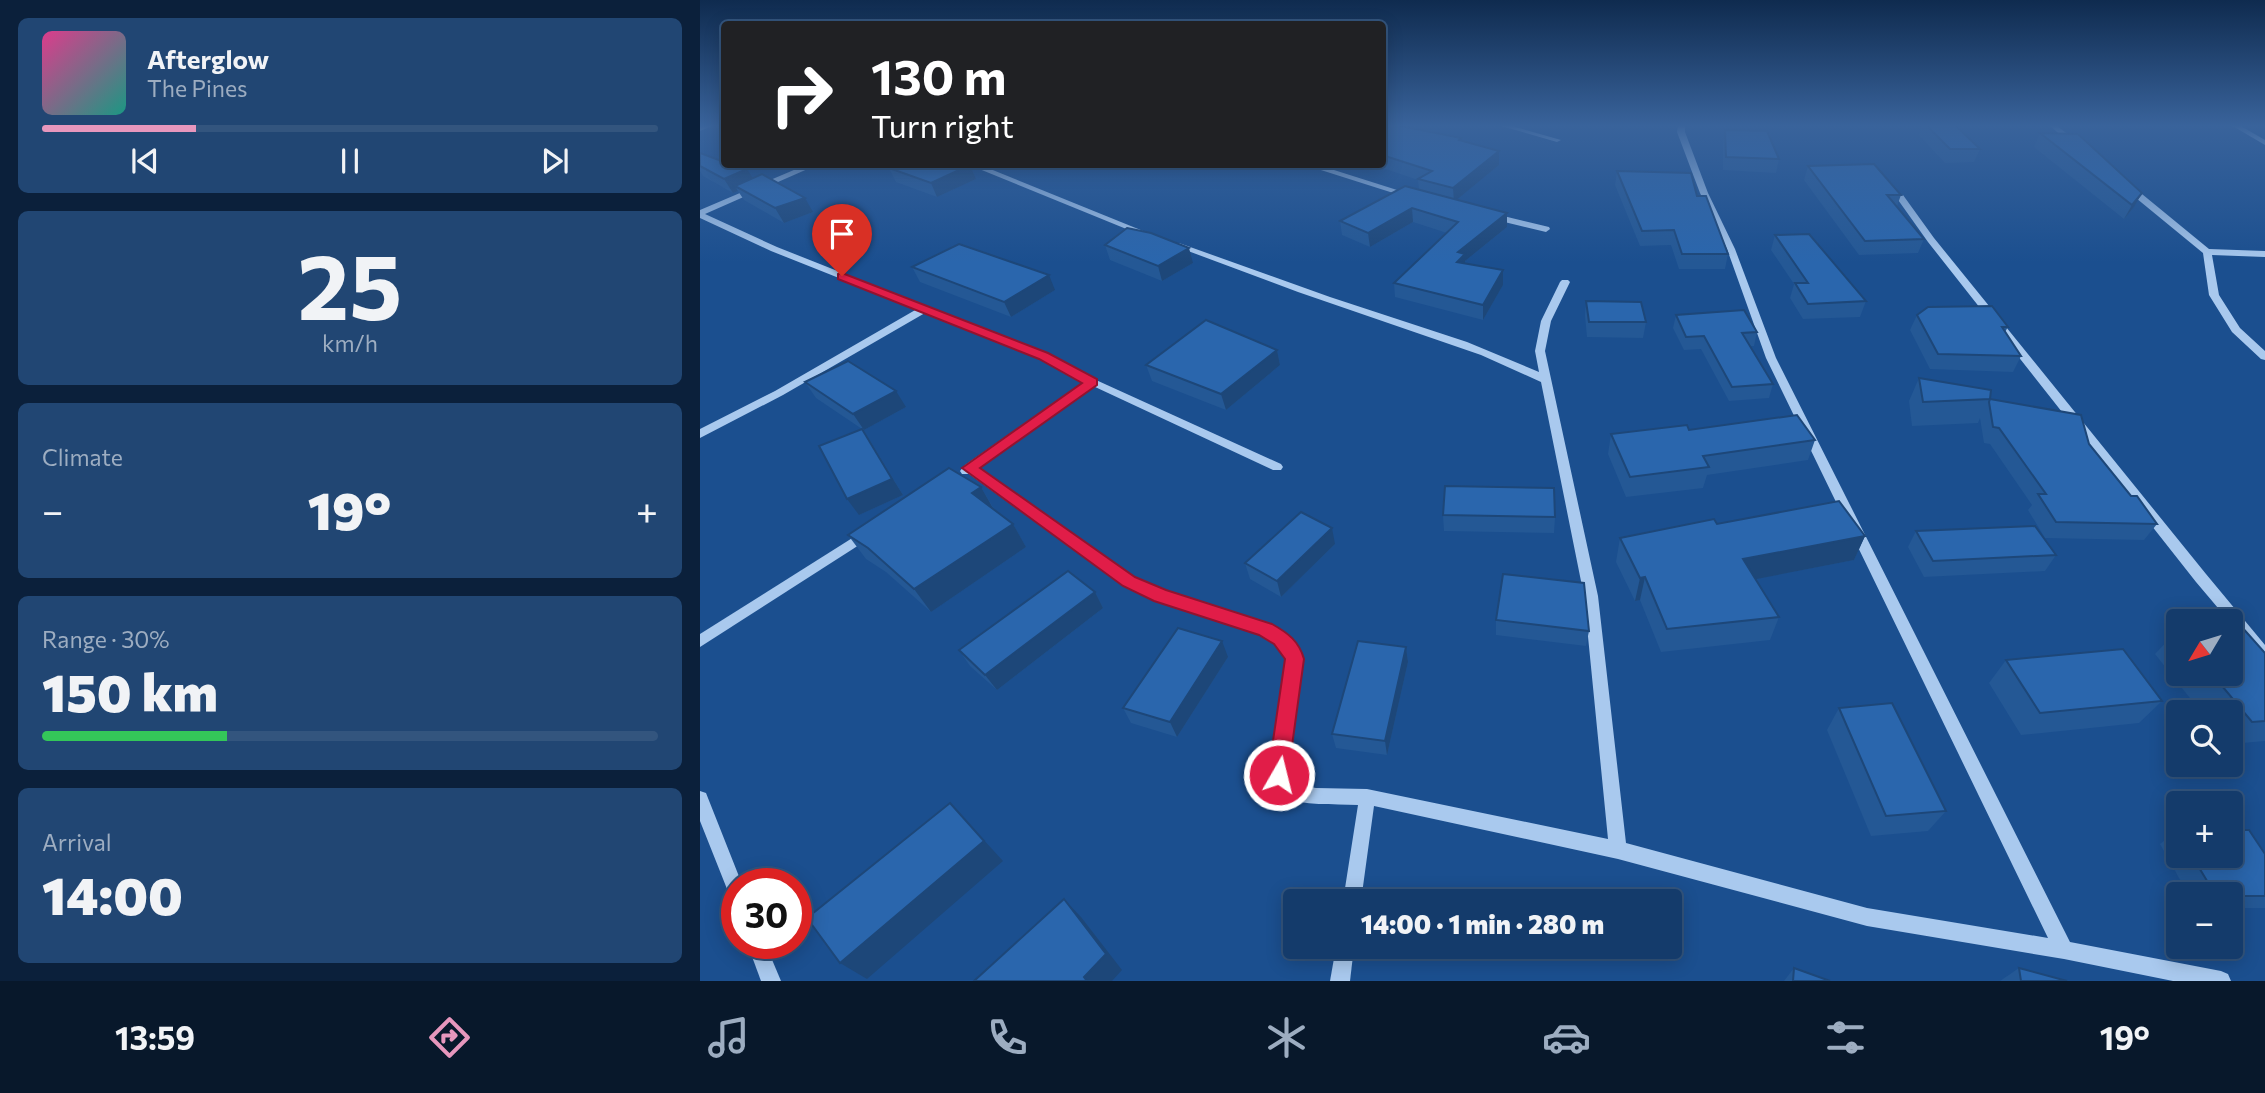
<!DOCTYPE html>
<meta charset="utf-8">
<style>
:root{--surface:#143b6b;--page:#214673;--text:#f1f3f6;--muted:#9dadc1;--line:#33557e;--accent:#e797bd}
body{margin:0;font-family:Commissioner,sans-serif;background:var(--page);color:var(--text);height:100vh;display:flex;flex-direction:column;font-size:26px;white-space:nowrap}
*{box-sizing:border-box;margin:0}
p{font-size:23px;color:var(--muted)}
.icon{flex:none;width:38px;height:38px;fill:none;stroke:currentColor;stroke-width:2;stroke-linecap:round;stroke-linejoin:round}
.map{position:relative;flex:1;overflow:hidden}
.sheet{display:flex;flex-direction:column;gap:18px;padding:18px;background:#0b203b;width:700px}
.sheet>*{flex:none}
.top-card{position:absolute;left:21px;top:21px;width:665px;height:147px;border-radius:7px;box-shadow:0 4px 18px #0003,0 0 0 2px var(--line);background:#202124;color:#fff;overflow:hidden}
.needle{width:46px;rotate:232deg}
.fabs{position:absolute;left:1466px;top:609px;display:grid;gap:14px}
.fabs a{display:grid;place-items:center;width:77px;height:77px;border-radius:7px;background:var(--surface);box-shadow:0 4px 18px #0003,0 0 0 2px var(--line);font-size:35px}
.speed{position:absolute;left:21px;top:868px;display:flex;gap:14px;font-size:35px;font-weight:700;text-align:center}
.speed>*{display:grid;place-content:center;width:91px;height:91px;border-radius:50%;background:var(--surface);box-shadow:0 4px 18px #0003,0 0 0 2px var(--line);line-height:1}
.speed .limit{border:10px solid #d22;background:#fff;color:#111}
.pin{position:absolute;display:grid;place-items:center;width:60px;height:60px;color:#fff;margin:-72px -30px;border-radius:50% 50% 50% 0;rotate:-45deg;box-shadow:0 0 7px #0007}
.pin .icon{rotate:45deg}
.me{position:absolute;width:77px;margin:-38px;rotate:8deg;stroke-linejoin:round;filter:drop-shadow(0 0 5px #0008)}
.turn{display:flex;align-items:center;gap:24px;height:147px;padding:0 35px;font-size:32px}
.turn .icon{width:91px;height:91px;stroke-width:2.5}
.turn b{display:block;font-size:49px;line-height:60px}
.big{font-size:52px;font-weight:800;line-height:1.1}
.sheet .tile{flex:1;display:flex;flex-direction:column;justify-content:center;gap:10px;min-width:0;padding:0 24px;border-radius:10px;background:var(--page)}
.sheet .dial{align-items:center;gap:0}
.dial b{font-size:91px;line-height:1}
.song{display:flex;align-items:center;gap:21px}
.cover{width:84px;height:84px;border-radius:10px;background:linear-gradient(135deg,hsl(330 70% 55%),hsl(170 70% 35%))}
.played{height:7px;border-radius:4px;background:linear-gradient(90deg,var(--accent) 25%,var(--line) 25%)}
.keys{display:flex;justify-content:space-around;direction:ltr}
.heat{display:flex;justify-content:space-between;align-items:center;font-size:38px;direction:ltr}
.charge{height:10px;border-radius:5px;background:linear-gradient(90deg,#34c759 30%,var(--line) 0)}
.trip{position:absolute;left:583px;top:889px;width:399px;height:70px;border-radius:7px;background:var(--surface);box-shadow:0 4px 18px #0003,0 0 0 2px var(--line);font-weight:800;line-height:70px;text-align:center}
.tab-bar{display:flex;height:112px;justify-content:space-around;align-items:center;background:#08182b;color:var(--muted)}
.tab-bar .icon{width:49px;height:49px}
.tab-bar .selected{color:var(--accent)}
.tab-bar b{font-size:32px;color:var(--text)}
main{display:flex;flex:1;min-height:0}
.map>svg:first-child{display:block}
.lines{fill:none;stroke-linecap:round;stroke-linejoin:round}
.minor{fill:#a9c9ee;fill-rule:evenodd}
.wall{fill:#245895}
.shaded-wall{fill:#1d4779}
.building{fill:#2a66ad;stroke:#1d4779;stroke-width:2}
.route{fill:#e11d48;stroke:#92132f;stroke-width:2}
</style>
<main>
<section class="sheet">
<div class="tile">
<div class="song"><i class="cover"></i><div><b>Afterglow</b><p>The Pines</p></div></div>
<div class="played"></div>
<div class="keys"><svg class="icon" aria-label="previous" viewBox="0 0 24 24"><path d="M18 5L8 12l10 7zM5 5v14"/></svg><svg class="icon" aria-label="pause" viewBox="0 0 24 24"><path d="M8 5v14M16 5v14"/></svg><svg class="icon" aria-label="next" viewBox="0 0 24 24"><path d="M6 5l10 7-10 7zM19 5v14"/></svg></div>
</div>
<div class="tile dial"><b>25</b><p>km/h</p></div>
<div class="tile"><p>Climate</p>
<div class="heat"><a>−</a><b class="big">19°</b><a>+</a></div>
</div>
<div class="tile"><p>Range · 30%</p><b class="big">150 km</b><div class="charge"></div></div>
<div class="tile"><p>Arrival</p><b class="big">14:00</b></div>
</section>
<div class="map">
<svg width="1565" height="981" viewBox="0 0 1565 981">
<rect width="100%" height="100%" fill="#1b4f8f"/>
<g class="lines">
<g class="minor">
<polygon points="5,125 14,125 0,131 0,126"/>
<polygon points="798,125 808,125 861,140 857,142"/>
<path d="M978,125H985V132L1008,193L1035,249L1076,358L1370,942L1521,971L1528,974L1531,981H1473L1364,959L1167,926L918,859L674,806L661,901H643L658,805C632,804 605,806 581,797L571,775L588,659L579,646L561,633L456,600L424,586L269,474H262L260,471L265,465L384,382L339,358L225,313L83,395L0,438V429L75,391L217,309L71,251L0,218V210L108,164H119L5,214L77,247L347,354L396,380L581,464L583,467L581,470H573L393,386L278,468L434,578L465,592L571,625L589,637L596,645L602,659L587,774L592,784L616,788L667,789L908,839L884,596L841,382L781,355L598,292L472,245L479,243L630,297L767,342L839,372L835,351L841,321L860,282L862,280H868L870,282L851,321L845,351L898,596L926,843L1167,908L1348,938L1066,358L1027,249L1000,193L977,132Z"/>
<polygon points="1349,125 1356,125 1380,144 1373,146"/>
<polygon points="1531,125 1539,125 1565,140 1565,145"/>
<polygon points="267,164 278,164 453,235 446,237"/>
<polygon points="602,164 615,164 716,196 709,198"/>
<polygon points="1425,185 1431,185 1509,249 1565,251 1565,257 1512,255 1519,295 1540,328 1565,351 1565,360 1561,359 1532,332 1509,295 1503,253 1425,189"/>
<polygon points="1197,195 1203,195 1234,238 1506,574 1565,645 1565,661 1560,659 1531,624 1531,621 1529,621 1496,582 1228,242 1196,197"/>
<polygon points="791,213 849,227 850,229 846,232 788,218 788,214"/>
<polygon points="165,530 170,532 171,535 170,538 0,647 0,634"/>
<polygon points="0,791 6,793 42,884 37,884 37,902 31,899 0,821"/>
<polygon points="47,943 65,943 81,981 61,981"/>
<polygon points="636,947 654,947 650,981 630,981"/>
</g>
</g>
<g class="wall">
<polygon points="682,125 761,138 761,140 799,165 756,200 807,213 807,227 765,261 765,263 803,285 783,320 695,297 694,283 747,233 713,222 670,247 642,235 640,221 719,190 718,180 671,164 682,164"/>
<polygon points="1222,125 1255,125 1280,149 1274,162 1245,163 1219,135"/>
<polygon points="1025,130 1079,159 1076,173 1023,170 1023,144"/>
<polygon points="1340,133 1434,207 1424,219 1334,147"/>
<polygon points="0,153 53,178 113,212 84,223 44,200 38,191 33,193 3,176 0,171"/>
<polygon points="270,165 276,179 237,197 196,182 189,168"/>
<polygon points="1108,166 1201,195 1197,206 1224,239 1218,253 1159,255 1104,180"/>
<polygon points="917,171 997,196 1028,254 1025,269 979,269 971,245 940,246 915,185"/>
<polygon points="1075,235 1166,301 1160,317 1103,319 1090,298 1094,284 1071,250"/>
<polygon points="405,245 493,263 462,281 410,260"/>
<polygon points="212,267 355,290 311,317 220,282"/>
<polygon points="886,301 946,322 943,338 887,337 885,316"/>
<polygon points="976,315 1057,332 1054,346 1050,346 1073,384 1069,398 1029,401 1001,349 984,350 973,328"/>
<polygon points="1217,315 1308,327 1305,332 1321,356 1313,372 1230,369 1210,330"/>
<polygon points="577,350 580,365 526,410 452,381 446,365"/>
<polygon points="1219,378 1290,399 1389,444 1431,496 1457,524 1444,540 1345,538 1328,510 1332,505 1290,444 1284,443 1280,418 1278,423 1212,426 1209,401"/>
<polygon points="105,382 206,407 164,430 163,429 203,495 159,515 162,429 116,398"/>
<polygon points="989,430 1115,440 1108,460 1007,475 1003,488 926,497 908,454 911,434"/>
<polygon points="281,487 294,509 313,524 326,547 231,612 186,572 166,559 148,535"/>
<polygon points="743,515 855,517 854,533 744,531"/>
<polygon points="1017,524 1165,536 1154,560 1055,579 1079,617 1070,640 961,652 940,600 935,601 916,562 920,538"/>
<polygon points="1216,531 1356,555 1345,571 1224,577 1208,547"/>
<polygon points="635,544 581,597 550,579 545,563"/>
<polygon points="395,592 403,608 297,690 270,666 259,650"/>
<polygon points="796,620 889,631 886,646 796,635"/>
<polygon points="1477,631 1479,631 1479,674 1531,674 1565,653 1565,741 1531,744 1531,712 1501,712 1455,654"/>
<polygon points="706,647 708,662 687,755 636,748 632,734"/>
<polygon points="528,657 477,737 431,723 423,708"/>
<polygon points="1306,660 1462,701 1439,723 1321,735 1289,683"/>
<polygon points="1139,708 1246,811 1228,831 1171,836 1127,730"/>
<polygon points="1477,831 1479,831 1479,856 1565,854 1565,908 1531,908 1531,894 1488,894 1460,844"/>
<polygon points="1094,968 1130,981 1084,981"/>
<polygon points="1319,968 1367,981 1300,981"/>
</g>
<g class="shaded-wall">
<polygon points="799,151 799,165 754,202 753,188"/>
<polygon points="270,165 276,179 237,197 231,183"/>
<polygon points="47,169 56,183 35,186 38,191 33,193 24,179"/>
<polygon points="1442,193 1434,207 1424,219 1432,205"/>
<polygon points="105,198 113,212 84,223 75,208"/>
<polygon points="712,208 713,222 670,247 668,233"/>
<polygon points="807,213 807,227 765,261 765,269 757,276 758,252"/>
<polygon points="489,248 493,263 462,281 458,266"/>
<polygon points="803,270 803,285 783,320 783,305"/>
<polygon points="349,275 355,290 311,317 304,302"/>
<polygon points="577,350 580,365 526,410 521,394"/>
<polygon points="196,391 206,407 164,430 153,414"/>
<polygon points="162,429 203,495 159,515 147,499"/>
<polygon points="281,487 294,510 272,493"/>
<polygon points="313,524 326,547 231,612 214,589"/>
<polygon points="632,528 635,544 581,597 577,581"/>
<polygon points="1165,536 1154,560 1036,583 1043,559"/>
<polygon points="945,577 940,600 935,601 940,578"/>
<polygon points="395,592 403,608 297,690 285,675"/>
<polygon points="522,641 528,657 477,737 470,722"/>
<polygon points="706,647 708,662 687,755 685,741"/>
<polygon points="250,803 303,861 167,979 140,963"/>
<polygon points="364,899 381,917 422,970 412,981 387,981 384,977"/>
</g>
<g class="building">
<polygon points="682,125 696,125 761,138 759,140 799,151 753,188 718,179 732,171 682,155"/>
<polygon points="1226,125 1255,125 1280,149 1250,149"/>
<polygon points="1025,130 1067,131 1079,159 1026,157"/>
<polygon points="1340,133 1378,134 1442,193 1432,205"/>
<polygon points="0,153 24,162 24,164 33,164 47,169 24,179 0,166"/>
<polygon points="197,164 268,164 270,165 231,183 189,168"/>
<polygon points="1174,164 1201,195 1187,195 1224,239 1165,241 1108,166"/>
<polygon points="917,171 991,173 997,196 1006,196 1028,254 982,254 974,230 942,231"/>
<polygon points="62,174 105,198 75,208 35,186"/>
<polygon points="705,186 807,213 758,252 765,254 757,262 803,270 783,305 694,283 758,222 712,208 668,233 640,221"/>
<polygon points="427,228 451,233 489,248 458,266 405,245"/>
<polygon points="1109,234 1166,301 1108,304 1095,283 1108,283 1075,235"/>
<polygon points="259,244 349,275 304,302 212,267"/>
<polygon points="886,301 941,302 946,322 889,322"/>
<polygon points="1292,306 1308,327 1302,327 1321,356 1238,354 1217,315 1228,307"/>
<polygon points="1044,310 1057,332 1042,333 1073,384 1032,387 1004,336 986,337 976,315"/>
<polygon points="506,320 577,350 521,394 446,365"/>
<polygon points="148,361 196,391 153,414 105,382"/>
<polygon points="1219,378 1291,390 1290,399 1223,402"/>
<polygon points="1290,399 1381,415 1389,444 1431,496 1437,496 1457,524 1356,522 1338,494 1346,494 1299,428 1293,427 1289,402"/>
<polygon points="1097,415 1115,440 1003,456 1009,467 930,477 911,434 987,425 989,430"/>
<polygon points="162,429 192,479 147,499 119,446"/>
<polygon points="249,468 281,487 272,493 313,524 214,589 168,548 148,535"/>
<polygon points="745,486 854,488 855,517 743,515"/>
<polygon points="1139,501 1165,536 1043,559 1079,617 967,629 945,577 940,578 920,538 1014,519 1017,524"/>
<polygon points="601,512 632,528 577,581 545,563"/>
<polygon points="1335,526 1356,555 1233,561 1216,531"/>
<polygon points="368,571 395,592 285,675 259,650"/>
<polygon points="803,574 884,583 889,631 796,620"/>
<polygon points="1531,626 1541,626 1565,653 1565,721 1552,722 1512,674 1531,674"/>
<polygon points="478,628 522,641 470,722 423,708"/>
<polygon points="658,641 706,647 685,741 632,734"/>
<polygon points="1423,649 1462,701 1340,713 1306,660"/>
<polygon points="1192,703 1246,811 1186,816 1139,708"/>
<polygon points="250,803 284,841 140,963 107,918"/>
<polygon points="1531,830 1549,830 1565,854 1565,896 1531,896 1531,894 1515,894 1492,856 1531,856"/>
<polygon points="364,899 406,954 384,977 387,981 274,981"/>
<polygon points="1094,968 1130,981 1093,981"/>
<polygon points="1319,968 1367,981 1321,981"/>
</g>
<linearGradient id="sky" x2="0" y2="1"><stop stop-color="#0f2b4f"/><stop offset="0.48" stop-color="#39639b"/><stop offset="1" stop-color="#39639b" stop-opacity="0"/></linearGradient>
<rect width="1565" height="262" fill="url(#sky)"/>
<path class="route" d="M142,273L348,353L397,379V385L280,468L435,577L466,590L572,624C588,633 599,641 604,659L587,782L579,785L572,782L568,775L585,659L574,644L559,635L454,601L423,586L262,468L382,383L339,359L138,279V274Z"/>
</svg>
<div class="fabs">
<a><svg class="needle" viewBox="-14 -14 28 28"><path d="M0-13l5 13h-10z" fill="#e53935"/><path d="M0 13l5-13h-10z" fill="#9dadc1"/></svg></a>
<a><svg class="icon" aria-label="search" viewBox="0 0 24 24"><circle cx="10" cy="10" r="6"/><path d="M15 15l6 6"/></svg></a>
<a>+</a>
<a>−</a>
</div>
<div class="speed"><div class="limit">30</div></div>
<div class="pin" style="left:142px;top:276px;background:#d93025"><svg class="icon" aria-label="arrive" viewBox="0 0 24 24"><path d="M6 21V4h12l-3 4 3 4H6"/></svg></div>
<svg class="me" style="left:579px;top:775px" viewBox="-20 -20 40 40"><circle r="17" fill="#e11d48" stroke="#fff" stroke-width="3"/><path d="M0-11L8 9 0 5-8 9z" fill="#fff"/></svg>
<div class="trip">14:00 · 1 min · 280 m</div>
<div class="top-card">
<div class="turn"><svg class="icon" aria-label="right" viewBox="0 0 24 24"><path d="M7 20v-9h11M14 6l5 5-5 5"/></svg><div><b>130 m</b>Turn right</div></div>
</div>
</div>
</main>
<nav class="tab-bar">
<b>13:59</b>
<svg class="icon selected" aria-label="directions" viewBox="0 0 24 24"><path d="M12 3l9 9-9 9-9-9zM9 14v-3h6M13 9l2 2-2 2"/></svg>
<svg class="icon" aria-label="music" viewBox="0 0 24 24"><path d="M9 18V5l10-2v13"/><circle cx="6" cy="18" r="3"/><circle cx="16" cy="16" r="3"/></svg>
<svg class="icon" aria-label="phone" viewBox="0 0 24 24"><path d="M5 4h4l2 5-3 2q2 4 5 5l2-3 5 2v4C11 20 4 13 5 4z"/></svg>
<svg class="icon" aria-label="climate" viewBox="0 0 24 24"><path d="M12 3v18M4 7l16 10M4 17L20 7"/></svg>
<svg class="icon" aria-label="car" viewBox="0 0 24 24"><path d="M5 17H2v-5l4-1 3-4h7l3 4 3 1v5h-3M9 17h6M6 11h13"/><circle cx="7" cy="17" r="2"/><circle cx="17" cy="17" r="2"/></svg>
<svg class="icon" aria-label="filters" viewBox="0 0 24 24"><path d="M4 7h16M4 17h16"/><circle cx="9" cy="7" r="2"/><circle cx="15" cy="17" r="2"/></svg>
<b>19°</b>
</nav>
